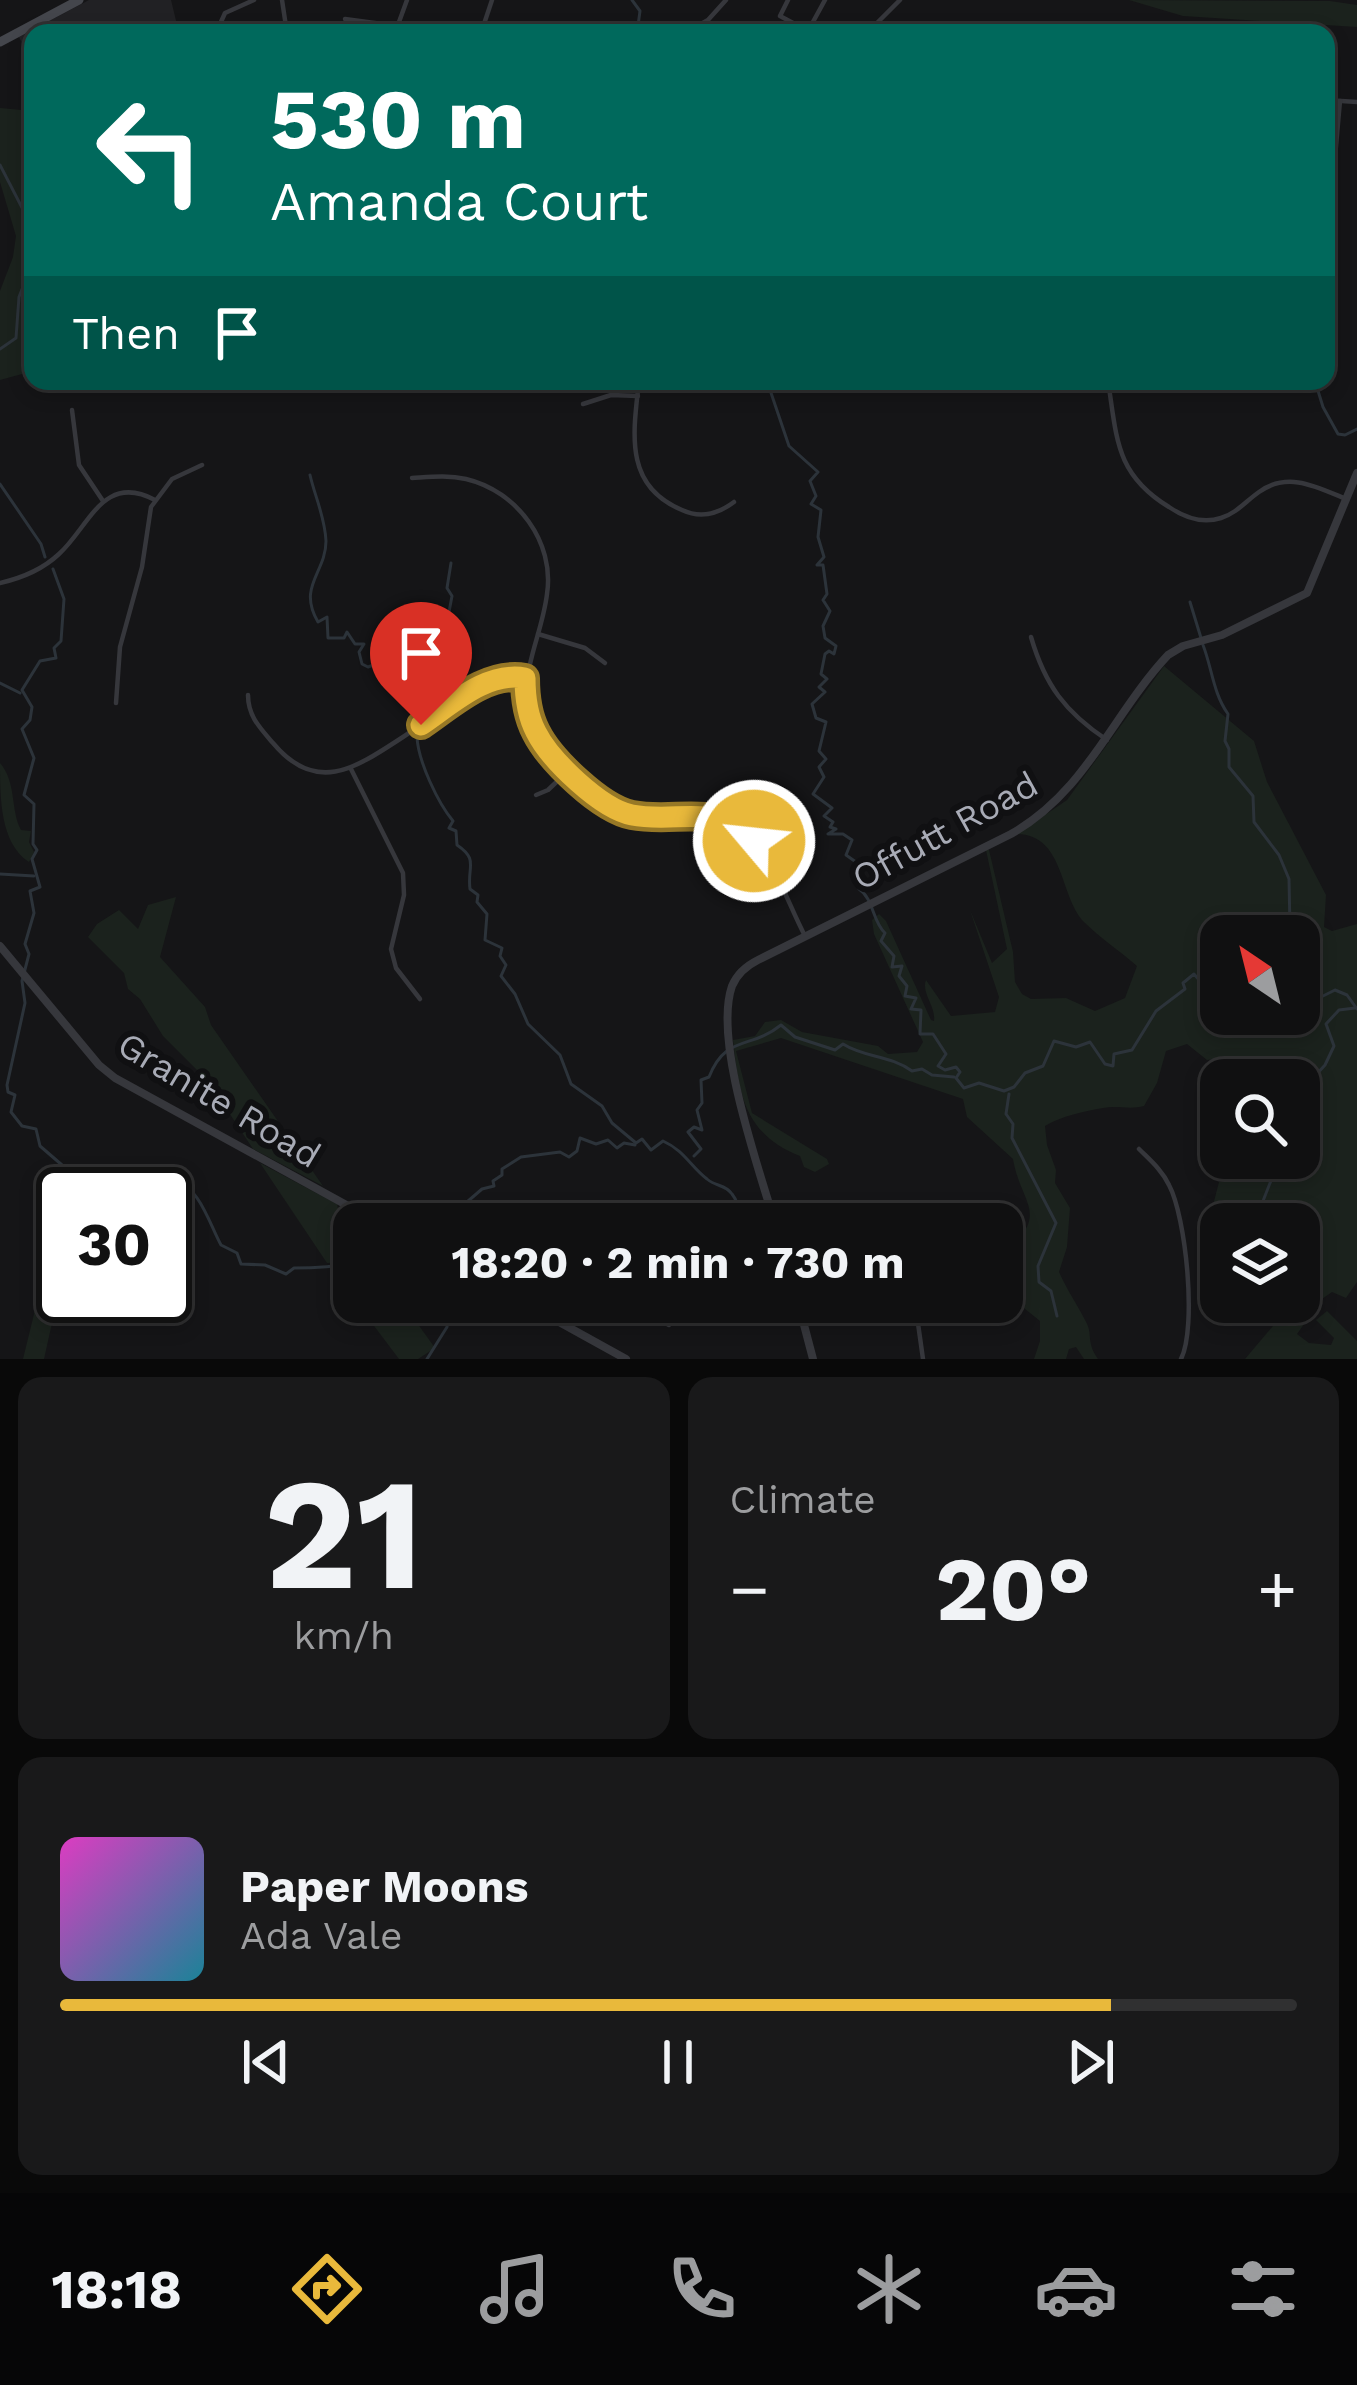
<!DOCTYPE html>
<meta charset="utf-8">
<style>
:root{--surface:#101011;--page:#19191a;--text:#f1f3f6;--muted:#9c9d9f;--line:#303031;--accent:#e9b93b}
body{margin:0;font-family:"Work Sans",sans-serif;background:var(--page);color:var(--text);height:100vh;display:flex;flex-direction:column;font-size:45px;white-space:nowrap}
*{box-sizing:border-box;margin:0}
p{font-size:39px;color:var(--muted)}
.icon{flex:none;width:66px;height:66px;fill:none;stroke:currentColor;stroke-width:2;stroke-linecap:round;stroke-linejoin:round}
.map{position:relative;height:1359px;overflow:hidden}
.drawer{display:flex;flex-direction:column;gap:18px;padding:18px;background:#090909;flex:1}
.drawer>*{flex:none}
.hud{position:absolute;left:24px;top:24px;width:1311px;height:366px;border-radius:24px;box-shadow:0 6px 18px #0003,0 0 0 3px var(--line);background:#00695c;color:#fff;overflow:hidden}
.needle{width:78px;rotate:325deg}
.controls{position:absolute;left:1200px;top:915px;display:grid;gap:24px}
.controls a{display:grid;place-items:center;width:120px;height:120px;border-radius:24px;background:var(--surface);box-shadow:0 6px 18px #0003,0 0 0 3px var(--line);font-size:60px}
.speed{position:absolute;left:36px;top:1167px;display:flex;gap:24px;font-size:60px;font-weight:700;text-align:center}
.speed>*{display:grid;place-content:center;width:156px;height:156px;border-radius:50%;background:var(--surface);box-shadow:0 6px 18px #0003,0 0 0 3px var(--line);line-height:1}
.speed .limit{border:6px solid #111;border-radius:18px;background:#fff;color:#111}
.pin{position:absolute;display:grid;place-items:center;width:102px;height:102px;color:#fff;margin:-123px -51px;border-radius:50% 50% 50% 0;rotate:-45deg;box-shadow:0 0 12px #0007}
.pin .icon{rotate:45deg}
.me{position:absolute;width:132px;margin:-66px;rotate:298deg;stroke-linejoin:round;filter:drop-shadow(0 0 9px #0008)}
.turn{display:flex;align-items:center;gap:42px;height:252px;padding:0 48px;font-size:54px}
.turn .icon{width:156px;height:156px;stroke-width:2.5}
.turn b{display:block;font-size:84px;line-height:102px}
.then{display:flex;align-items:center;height:114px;padding:0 48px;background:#0003;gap:24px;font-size:45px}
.big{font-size:90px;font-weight:700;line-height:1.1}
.drawer .card{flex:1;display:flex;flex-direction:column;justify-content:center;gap:18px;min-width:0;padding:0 42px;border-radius:24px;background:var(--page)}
.drawer .dial{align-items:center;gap:0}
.dial b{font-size:156px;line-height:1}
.song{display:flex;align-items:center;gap:36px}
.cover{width:144px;height:144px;border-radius:18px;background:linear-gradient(135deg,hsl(310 70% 55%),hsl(190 70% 35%))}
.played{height:12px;border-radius:6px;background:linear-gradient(90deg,var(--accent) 85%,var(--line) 85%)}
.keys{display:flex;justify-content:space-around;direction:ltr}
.heat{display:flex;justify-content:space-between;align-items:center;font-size:66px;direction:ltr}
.drawer .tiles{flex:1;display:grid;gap:18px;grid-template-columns:1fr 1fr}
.card:last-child{grid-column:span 2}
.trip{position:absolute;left:333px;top:1203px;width:690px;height:120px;border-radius:24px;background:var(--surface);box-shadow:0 6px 18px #0003,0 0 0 3px var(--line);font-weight:700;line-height:120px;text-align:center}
.menu{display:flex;height:192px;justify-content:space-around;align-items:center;background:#060607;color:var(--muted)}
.menu .icon{width:84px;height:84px}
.menu .selected{color:var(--accent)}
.menu b{font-size:54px;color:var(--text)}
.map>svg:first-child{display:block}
.built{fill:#212124}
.green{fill:#1b221d;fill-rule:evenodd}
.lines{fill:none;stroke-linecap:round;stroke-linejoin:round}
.stream{stroke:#2c333a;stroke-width:3}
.minor{stroke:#36373c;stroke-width:4.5}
.tertiary{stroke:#36373c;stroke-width:8}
.secondary{stroke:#44464c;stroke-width:9}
.route-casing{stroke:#977826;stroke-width:30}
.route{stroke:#e9b93b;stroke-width:21}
.labels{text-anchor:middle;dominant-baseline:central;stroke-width:12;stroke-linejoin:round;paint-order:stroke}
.street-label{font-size:36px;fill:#a8abb6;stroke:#101012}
</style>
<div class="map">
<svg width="1357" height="1359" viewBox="0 0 1357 1359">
<rect width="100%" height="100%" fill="#151517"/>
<polygon class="built" points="89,0 171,0 179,33 33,33 33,65 19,37"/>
<g class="green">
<polygon points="1129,0 1330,1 1357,5 1357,27 1183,16"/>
<polygon points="33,77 33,371 0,380 0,291 13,257 16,236 0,182 0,108 21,110 32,104"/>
<path d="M1164,666L1254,741L1267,782L1326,895L1324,927L1332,931L1357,924V1282L1346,1298L1332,1292L1322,1299L1297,1334L1309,1343L1331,1345L1334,1338L1316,1320L1327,1311L1357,1341V1359H1245L1278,1320L1275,1302H1299V1224H1221V1231L1211,1213L1219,1182L1237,1175L1254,1158H1299V1080H1254L1224,1058L1207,1060L1187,1044L1166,1051L1157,1083L1144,1106C1129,1110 1117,1105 1103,1108C1085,1111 1061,1116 1045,1126L1047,1145L1056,1170L1055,1183L1070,1208L1067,1247L1059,1272C1067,1290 1077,1304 1085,1320C1094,1335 1085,1340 1098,1359H1084L1076,1347L1069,1349L1066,1359H1034L1040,1341V1321L1010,1297L1002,1298V1255C1052,1213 1021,1206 1013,1159L967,1117L963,1099L781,1038L736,1051L752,1113L827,1159L829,1164L815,1172L804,1167L800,1156C744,1134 739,1094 733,1040L755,1036L765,1022L781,1020L802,1032L878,1046L888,1054L917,1052L923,1042L874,934L872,920L879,914L886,921L931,1020L934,1021C936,1006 921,993 926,980L951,1016L995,1012L999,997L970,910L992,963L1007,949L986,850H989L1013,952L1015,982L1022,994L1031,999L1066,998L1095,1011L1125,998L1137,966C1120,951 1100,938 1084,922C1059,896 1065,835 1017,834L1067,800ZM1221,936H1299V1014H1221Z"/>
<path d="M0,763C17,783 10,809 21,830L31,831L29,842L34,852L29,862C0,843 0,798 0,763Z"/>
<polygon points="176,897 160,957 205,1007 211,1025 323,1186 253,1149 208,1081 163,1036 140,999 128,989 124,973 88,937 97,924 119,910 138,929 148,905"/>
<polygon points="260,1163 337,1204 351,1262 327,1263"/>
<polygon points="82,1179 81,1194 63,1194 63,1274 44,1359 23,1359 59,1212 57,1195 64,1181"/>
<polygon points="356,1302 402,1302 435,1348 418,1359 399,1359"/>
</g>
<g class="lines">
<g class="stream">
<polyline points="632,0 640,11 637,33"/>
<polyline points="0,165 33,229"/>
<polyline points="0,349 16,338 19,297 33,261"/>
<path d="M767,381L789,446L818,472L810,481L816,496L811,504L821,510L818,537L824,557L817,565H823L827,594L823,600L830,611L823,626L825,638L836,646L834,654L829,651L825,654L821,674L827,679L819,687L825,692L812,704L816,718L826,722L819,751L826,759L819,767L824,777L813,794L832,808L824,816L833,822L830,827L836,829L828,834H843L852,840L846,855L863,867L858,876L863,883L859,889C874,899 872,921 885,933L881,941L894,956L892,967L902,966L899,976L907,986L905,996L916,998L911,1009L921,1010L920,1034H933L946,1054L938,1066L945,1070L956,1067L960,1072L956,1078L964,1088L979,1083L1004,1091L1014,1087L1025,1073L1043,1066L1054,1041L1076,1047L1090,1042L1105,1064L1113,1066L1114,1054L1132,1050L1156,1011L1185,989L1183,983L1194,974L1211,994H1221"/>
<polyline points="1315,381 1323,407 1338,434 1345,435 1357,429"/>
<path d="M310,475C315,497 325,517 326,541C326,573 297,586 318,622L327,617L328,638H344L347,632L355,644H364L359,652L362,664L368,667L379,663L422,707V718"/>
<polyline points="0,484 41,544 45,557"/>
<polyline points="53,569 64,599 61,641 54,648 56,658 40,661 22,690 32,707 30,720 22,729 34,758 24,795 34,804 33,844 37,850 32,859 40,887 30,891 34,913 25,944 29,954 22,981 25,1003 7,1085 8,1092 15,1095 11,1112 22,1126 36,1129 40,1146 62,1165"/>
<polyline points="1190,602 1201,638"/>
<path d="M1203,645C1212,668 1213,693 1228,714L1225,741L1229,749V767L1253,796L1254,822L1279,855L1289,879L1290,929L1287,936"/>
<polyline points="0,683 20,693"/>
<polyline points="411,695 439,669 439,656 453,630 449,612 452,596 447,588 451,563"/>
<path d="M417,737C418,761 438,803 453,821L449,828L456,831L457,845C479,860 467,866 470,889L478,895L477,902L487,914L485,940L502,948L500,956L506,965L501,976L515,994L528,1024L560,1055L571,1084L602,1106L612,1123L636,1143L642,1139L651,1150L663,1141C685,1151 690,1166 707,1179C716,1187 725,1184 732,1194C738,1202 737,1204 737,1213L727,1224"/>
<polyline points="0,874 34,876"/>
<polyline points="1299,994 1321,997 1335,990 1347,995 1357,1009"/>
<polyline points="1009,1094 1006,1114 1013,1124 1012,1138 1056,1223 1038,1266 1039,1282 1051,1291 1057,1316"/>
<polyline points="1299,1135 1305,1131 1310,1100 1306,1086 1325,1065 1334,1046 1326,1024 1339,1010 1355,1008"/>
<path d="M694,1156L701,1149L688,1132L694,1127L702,1130L697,1110L702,1103L701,1080L709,1077C726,1034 750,1050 781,1025L795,1037L835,1050L843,1044C865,1058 890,1055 912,1071L922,1069L932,1075L954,1077"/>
<path d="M64,1169L70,1176L84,1175L109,1185L111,1178L122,1179L124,1172L145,1185L153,1175C160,1177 166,1176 172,1178C200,1187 209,1223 221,1245L237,1253L241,1264L265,1265L286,1274L294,1268C315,1268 334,1267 354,1263"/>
<polyline points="443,1224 451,1215 460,1214 460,1208 482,1189 494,1186 493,1181 502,1175 502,1169 521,1157 560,1152 569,1157 577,1151 580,1138 596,1144 608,1140 617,1148 624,1143 635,1145"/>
<polyline points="1254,1224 1272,1178 1283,1167 1284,1158"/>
<polyline points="1299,1270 1300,1271"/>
<polyline points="427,1359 447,1327 450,1302"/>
</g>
<g class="minor">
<polyline points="282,0 287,33"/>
<polyline points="788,0 780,16 808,31 825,0"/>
<polyline points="345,19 397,26"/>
<polyline points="216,33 225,13 254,0"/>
<polyline points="395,33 407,0"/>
<polyline points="481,33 492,0"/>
<polyline points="566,33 568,29"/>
<polyline points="685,33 708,20 726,0"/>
<polyline points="867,33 900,0"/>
<path d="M999,33C1016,25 1038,19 1055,30"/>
<polyline points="1326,100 1357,102"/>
<polyline points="1331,202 1340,101"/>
<polyline points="396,381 406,385 461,381"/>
<path d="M639,381C633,434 624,486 682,510C701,519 718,514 734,502"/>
<path d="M1108,381C1117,438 1115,474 1169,507C1185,518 1202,524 1221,518C1237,513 1246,501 1259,492C1288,471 1317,487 1346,499"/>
<polyline points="583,404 611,395 638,396"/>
<polyline points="72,410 79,465 103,501"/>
<path d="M412,478C430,477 448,475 466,479C517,491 555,542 547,594C541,644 510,686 537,735C553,763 602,810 633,816C673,823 712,802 747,833C774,858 788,904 805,936"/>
<path d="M0,583C22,578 42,570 59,554C89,527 103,472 155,500"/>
<polyline points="538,634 585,648 605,663"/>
<path d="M1031,637C1045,685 1065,712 1107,740"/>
<path d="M248,695C248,716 260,728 273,743C317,796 357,767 403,737C431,718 459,699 489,682L506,677L525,678"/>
<polyline points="116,703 120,647 142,567 151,507 172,479 202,465"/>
<polyline points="351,769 403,873 404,895 391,949 396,968 420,999"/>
<polyline points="536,795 548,790 568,771"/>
<path d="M1139,1149C1150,1160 1162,1170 1169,1185C1186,1217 1197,1327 1181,1359"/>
<polyline points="627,1302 669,1325"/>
<polyline points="915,1302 923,1359"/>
</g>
<g class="tertiary">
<polyline points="0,946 99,1065 115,1078 381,1224"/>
<path d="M775,1224C759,1168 713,1041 732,986C737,974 746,966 758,960L1011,834C1086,792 1112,715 1168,655L1183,646L1222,635L1307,593L1357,473"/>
<polyline points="523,1302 626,1359"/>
<polyline points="798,1302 813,1359"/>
</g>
<polyline class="secondary" points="0,42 79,0"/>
</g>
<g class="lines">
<defs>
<path id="route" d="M421,725C451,705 486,671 525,678C525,697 527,715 536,732C550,760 601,809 632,815C678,824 718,801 754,841"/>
</defs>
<use href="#route" class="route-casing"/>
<use href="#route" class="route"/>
</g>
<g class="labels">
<g class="street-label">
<text transform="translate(945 831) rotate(-29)">Offutt Road</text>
<text transform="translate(219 1100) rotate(31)">Granite Road</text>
</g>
</g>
</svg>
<div class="controls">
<a><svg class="needle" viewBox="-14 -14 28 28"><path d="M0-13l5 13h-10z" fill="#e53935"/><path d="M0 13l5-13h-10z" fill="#9c9d9f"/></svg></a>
<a><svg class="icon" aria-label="search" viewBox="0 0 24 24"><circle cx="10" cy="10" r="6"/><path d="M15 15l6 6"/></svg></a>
<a><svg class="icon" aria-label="layers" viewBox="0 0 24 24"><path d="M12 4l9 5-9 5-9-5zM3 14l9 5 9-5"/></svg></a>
</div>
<div class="speed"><div class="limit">30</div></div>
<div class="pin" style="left:421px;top:725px;background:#d93025"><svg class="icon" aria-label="arrive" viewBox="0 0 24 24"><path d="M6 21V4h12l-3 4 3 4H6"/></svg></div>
<svg class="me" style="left:754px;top:841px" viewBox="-20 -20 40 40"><circle r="17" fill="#e9b93b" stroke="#fff" stroke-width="3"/><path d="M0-11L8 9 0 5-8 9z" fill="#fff"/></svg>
<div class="trip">18:20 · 2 min · 730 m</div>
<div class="hud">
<div class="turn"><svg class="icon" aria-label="left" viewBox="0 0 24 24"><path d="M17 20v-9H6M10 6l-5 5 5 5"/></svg><div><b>530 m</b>Amanda Court</div></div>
<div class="then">Then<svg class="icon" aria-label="arrive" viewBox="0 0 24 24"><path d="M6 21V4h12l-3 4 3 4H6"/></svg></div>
</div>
</div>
<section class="drawer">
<div class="tiles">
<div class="card dial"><b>21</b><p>km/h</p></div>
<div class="card"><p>Climate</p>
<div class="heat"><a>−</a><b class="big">20°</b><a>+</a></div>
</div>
<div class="card">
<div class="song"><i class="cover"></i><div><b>Paper Moons</b><p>Ada Vale</p></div></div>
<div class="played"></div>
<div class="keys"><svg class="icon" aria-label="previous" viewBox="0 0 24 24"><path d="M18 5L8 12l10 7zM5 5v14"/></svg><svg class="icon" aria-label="pause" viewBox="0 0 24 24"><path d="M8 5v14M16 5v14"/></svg><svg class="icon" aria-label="next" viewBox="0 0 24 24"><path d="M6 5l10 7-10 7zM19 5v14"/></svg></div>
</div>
</div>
</section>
<nav class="menu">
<b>18:18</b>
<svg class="icon selected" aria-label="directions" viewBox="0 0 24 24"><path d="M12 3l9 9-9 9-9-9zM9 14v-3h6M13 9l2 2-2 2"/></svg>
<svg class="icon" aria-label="music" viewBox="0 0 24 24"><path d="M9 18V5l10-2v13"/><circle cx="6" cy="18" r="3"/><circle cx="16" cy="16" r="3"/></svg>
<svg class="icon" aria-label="phone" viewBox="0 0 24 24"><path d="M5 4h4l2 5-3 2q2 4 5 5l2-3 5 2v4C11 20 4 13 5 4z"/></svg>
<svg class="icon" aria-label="climate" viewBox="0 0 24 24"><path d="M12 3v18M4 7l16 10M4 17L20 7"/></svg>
<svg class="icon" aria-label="car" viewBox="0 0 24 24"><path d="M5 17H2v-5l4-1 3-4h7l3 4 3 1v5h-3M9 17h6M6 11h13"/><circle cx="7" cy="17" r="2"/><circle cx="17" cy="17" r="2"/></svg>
<svg class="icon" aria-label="filters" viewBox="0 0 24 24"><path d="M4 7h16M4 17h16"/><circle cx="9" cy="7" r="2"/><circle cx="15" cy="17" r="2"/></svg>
</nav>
